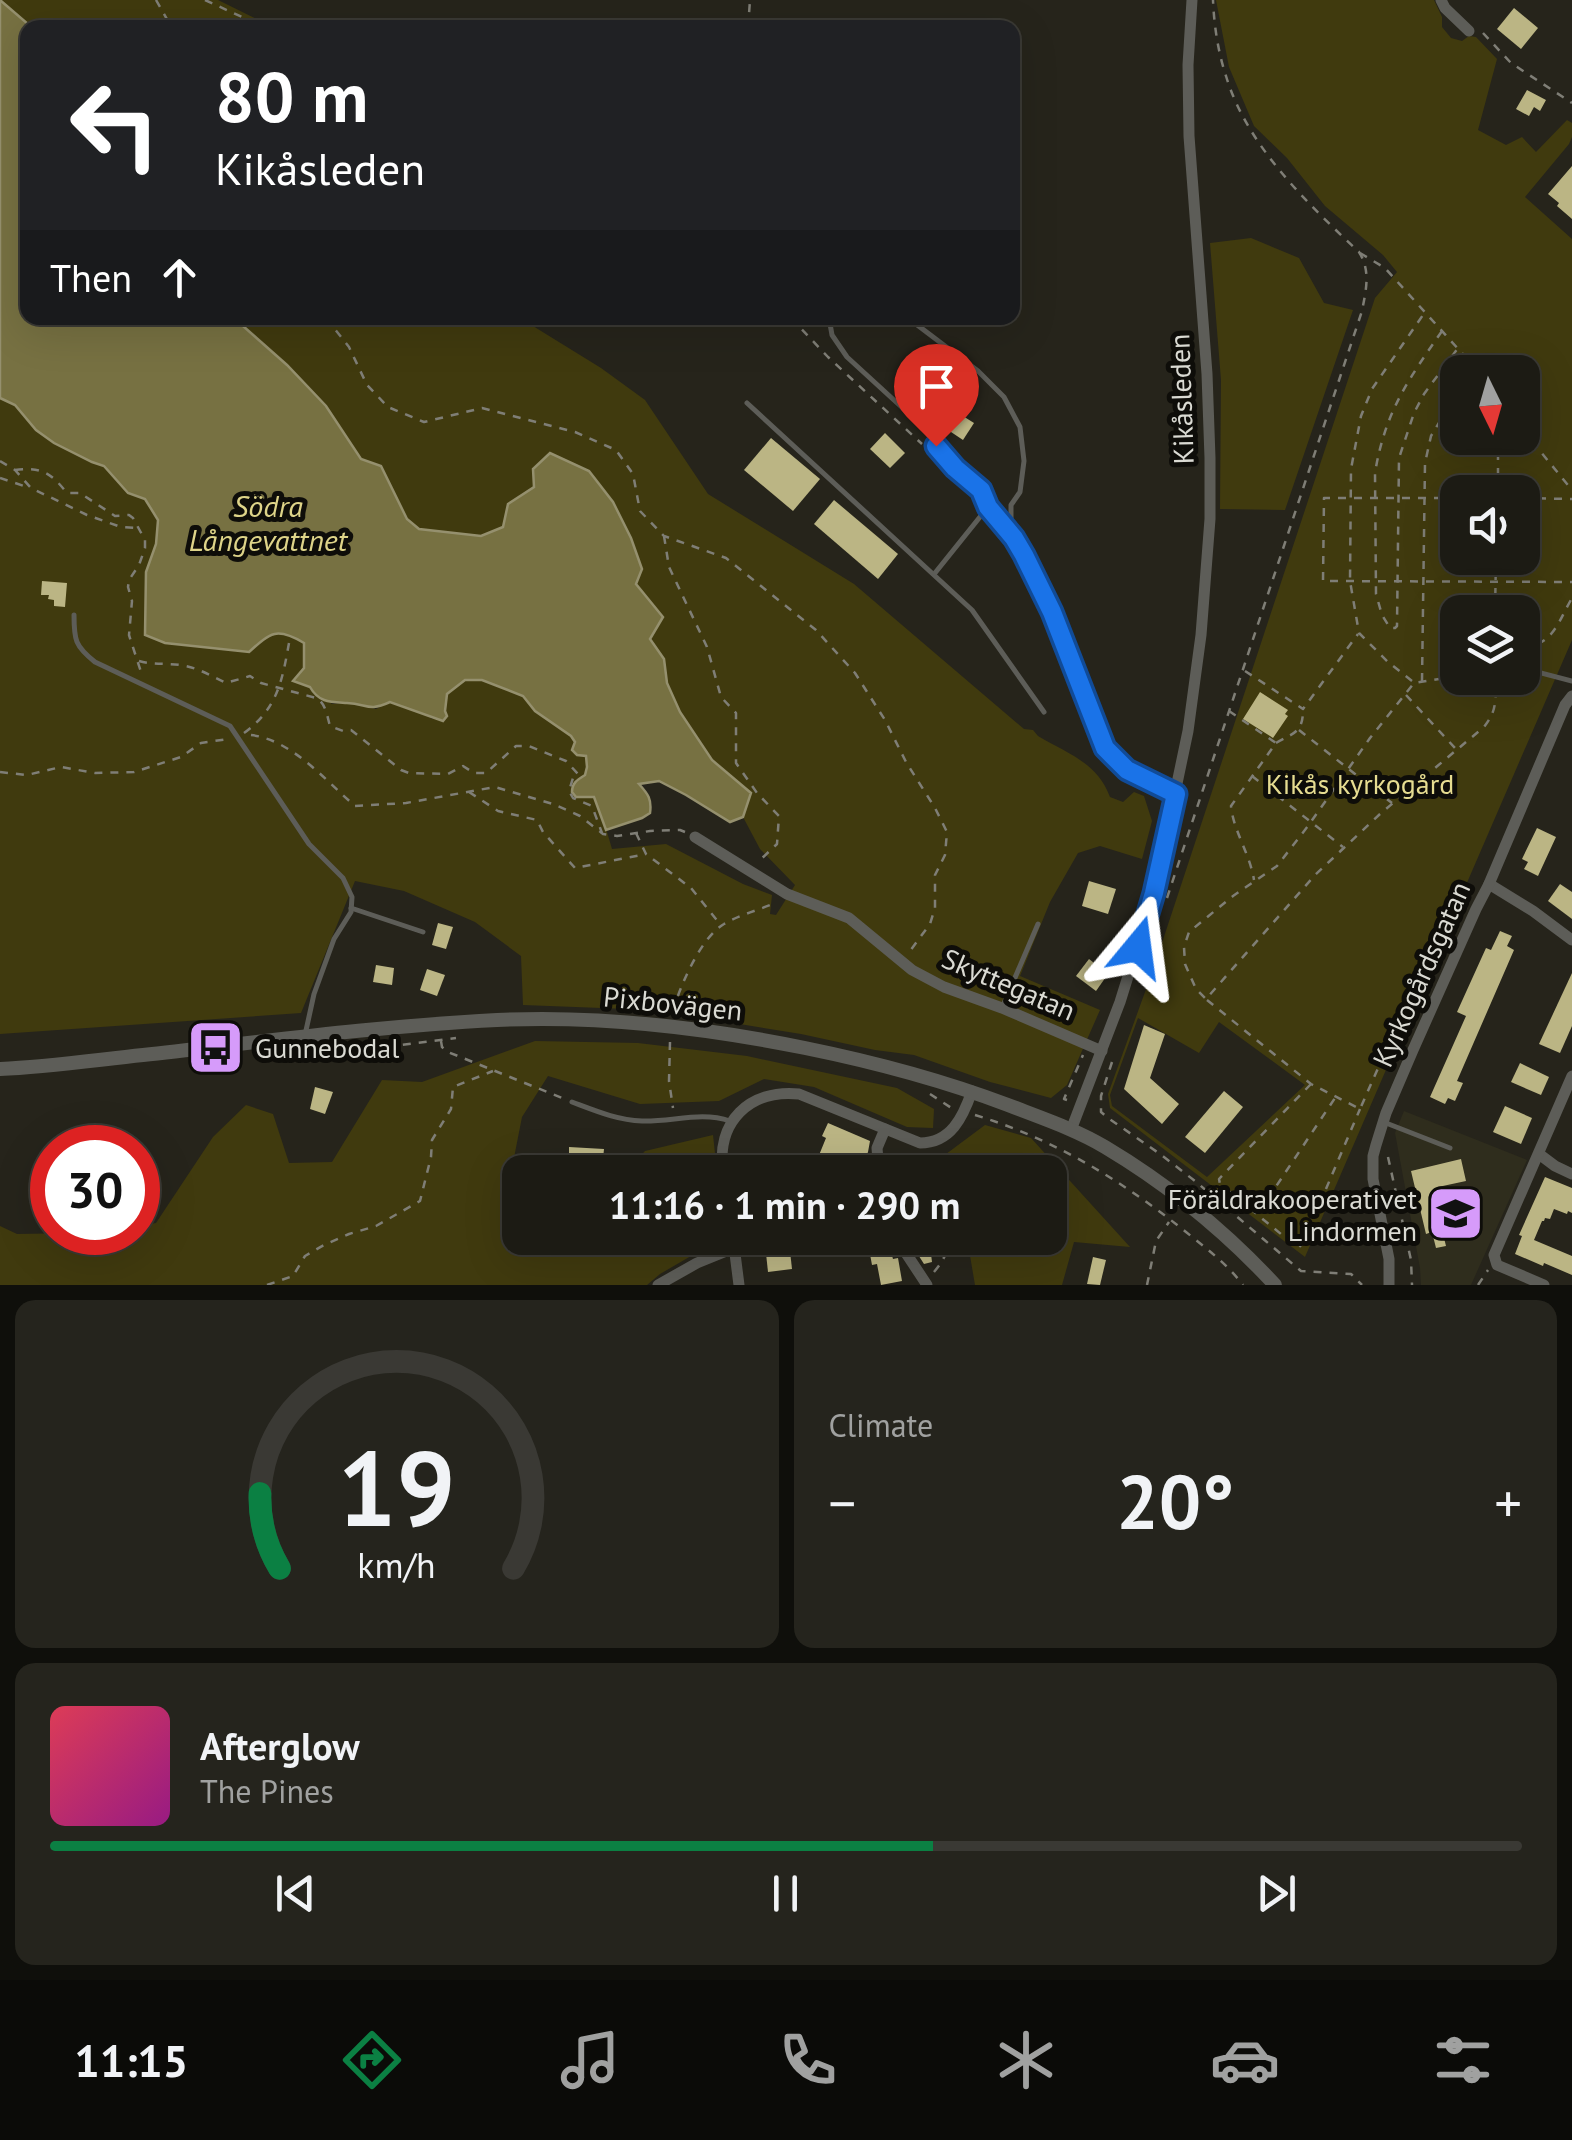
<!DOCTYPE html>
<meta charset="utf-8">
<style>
:root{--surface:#1c1b14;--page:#25241d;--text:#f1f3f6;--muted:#a0a1a0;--line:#3a3934;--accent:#0b8043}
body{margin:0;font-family:"PT Sans",sans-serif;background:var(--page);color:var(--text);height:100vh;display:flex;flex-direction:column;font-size:38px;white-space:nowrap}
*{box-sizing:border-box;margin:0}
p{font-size:32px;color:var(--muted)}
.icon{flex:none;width:55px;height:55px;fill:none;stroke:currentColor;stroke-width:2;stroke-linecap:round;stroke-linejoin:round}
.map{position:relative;height:1285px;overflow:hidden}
.panel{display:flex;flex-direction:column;gap:15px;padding:15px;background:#0f0f0b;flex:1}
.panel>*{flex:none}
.guide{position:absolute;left:20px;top:20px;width:1000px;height:305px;border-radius:20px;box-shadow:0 10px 40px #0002,0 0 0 2px var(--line);background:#202124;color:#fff;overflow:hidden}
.needle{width:65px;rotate:175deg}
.buttons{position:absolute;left:1440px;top:355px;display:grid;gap:20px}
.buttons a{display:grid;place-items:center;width:100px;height:100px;border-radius:20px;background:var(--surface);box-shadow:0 10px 40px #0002,0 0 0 2px var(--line);font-size:50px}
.speed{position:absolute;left:30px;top:1125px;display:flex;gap:20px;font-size:50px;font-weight:700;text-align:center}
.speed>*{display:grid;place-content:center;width:130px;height:130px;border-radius:50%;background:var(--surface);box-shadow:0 10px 40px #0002,0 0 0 2px var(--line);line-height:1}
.speed .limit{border:15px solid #d22;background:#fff;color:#111}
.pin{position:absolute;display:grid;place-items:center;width:85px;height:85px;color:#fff;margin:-102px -42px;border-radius:50% 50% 50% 0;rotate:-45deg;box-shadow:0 0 10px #0007}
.pin .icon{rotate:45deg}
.me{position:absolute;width:110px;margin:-55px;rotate:16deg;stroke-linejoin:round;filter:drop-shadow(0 0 8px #0008)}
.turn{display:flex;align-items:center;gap:35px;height:210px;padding:0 30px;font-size:45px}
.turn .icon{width:130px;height:130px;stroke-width:2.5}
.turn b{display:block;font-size:70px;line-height:85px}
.then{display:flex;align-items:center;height:95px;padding:0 30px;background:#0003;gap:20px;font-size:38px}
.big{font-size:75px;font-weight:600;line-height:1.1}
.panel .card{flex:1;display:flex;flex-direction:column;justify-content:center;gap:15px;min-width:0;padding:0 35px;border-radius:20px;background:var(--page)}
.panel .dial{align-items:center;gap:0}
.dial svg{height:260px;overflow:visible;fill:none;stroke:var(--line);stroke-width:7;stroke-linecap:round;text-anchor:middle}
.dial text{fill:var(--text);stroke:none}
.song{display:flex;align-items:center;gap:30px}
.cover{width:120px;height:120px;border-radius:15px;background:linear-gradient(135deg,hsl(350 70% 55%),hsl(310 70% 35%))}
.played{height:10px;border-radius:5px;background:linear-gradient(90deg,var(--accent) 60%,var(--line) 60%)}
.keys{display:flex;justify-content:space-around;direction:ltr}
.heat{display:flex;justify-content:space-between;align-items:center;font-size:55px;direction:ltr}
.panel .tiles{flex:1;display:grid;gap:15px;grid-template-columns:1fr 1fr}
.card:last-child{grid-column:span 2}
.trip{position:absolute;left:502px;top:1155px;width:565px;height:100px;border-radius:20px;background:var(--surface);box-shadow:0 10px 40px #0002,0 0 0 2px var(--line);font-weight:600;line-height:100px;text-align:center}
.menu{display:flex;height:160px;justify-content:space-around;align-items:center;background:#0b0b08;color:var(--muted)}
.menu .icon{width:70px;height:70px}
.menu .on{color:var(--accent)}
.menu b{font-size:45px;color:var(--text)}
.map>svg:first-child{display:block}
.built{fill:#2f2d1d}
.green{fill:#403a0e;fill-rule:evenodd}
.water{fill:#777142;stroke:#95906e;stroke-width:2.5}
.building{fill:#bbb584}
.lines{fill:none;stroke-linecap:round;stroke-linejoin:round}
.path{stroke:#7f7e76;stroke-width:2.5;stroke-dasharray:8 8;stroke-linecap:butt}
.service{stroke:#5d5d58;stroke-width:5}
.minor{stroke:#5d5d58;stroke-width:11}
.tertiary{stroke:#5d5d58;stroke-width:14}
.route-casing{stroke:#114b97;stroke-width:25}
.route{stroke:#1a73e8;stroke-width:18}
.labels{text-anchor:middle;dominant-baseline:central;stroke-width:10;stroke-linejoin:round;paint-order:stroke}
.street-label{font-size:28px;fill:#dadad3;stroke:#0e0d09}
.park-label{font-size:28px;fill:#e6dc91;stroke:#0e0d09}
.poi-label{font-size:28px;fill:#dadad3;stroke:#0e0d09;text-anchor:start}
.water-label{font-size:30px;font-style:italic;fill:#ded489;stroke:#0e0d09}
</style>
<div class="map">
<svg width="1572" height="1285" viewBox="0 0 1572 1285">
<rect width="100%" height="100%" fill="#26241b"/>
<polygon class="built" points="1404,1111 1527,1160 1471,1285 1421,1285 1420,1268 1395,1133"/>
<g class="green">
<polygon points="0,0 218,0 273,27 28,27 28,24"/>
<path d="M1216,0H1434L1442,17V27L1451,38L1462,41L1469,36L1476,37L1497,59L1478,130L1506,145L1522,137L1536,152L1567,120L1572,123V137L1569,144L1525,197L1572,239V640L1305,1257L1110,1108L1108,1094L1153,970L1375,298L1397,272L1383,255L1325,206L1287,158L1254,126L1229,67ZM1458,372H1522V438H1458ZM1458,492H1522V558H1458ZM1458,612H1522V678H1458ZM1138,1018L1199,1053L1219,1022L1305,1085L1207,1177L1112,1106L1110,1095Z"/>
<polygon points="1251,238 1299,258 1324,303 1353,310 1285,510 1220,509 1221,380 1210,243"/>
<path d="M234,318H520L601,368L645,400L708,494L854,584L1024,729L1033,730L1038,736C1068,754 1097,762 1110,797L1123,802L1134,792L1144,796L1152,821L1142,859L1100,846L1078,853L1050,902L1020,976L1100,1010L1067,1085L1051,1098L990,1082L914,1055L875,1050L801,1034L654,1010L523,1005L521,956L475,922L404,891L355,881L301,1013L0,1034V398L15,405L36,430L54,443L92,462L104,466L128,493L145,498L158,520L156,544L146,572V636L165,643L249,652C271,632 276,627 304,642V668L310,687L332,704L348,703L376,709L390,702L426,714L432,719L445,711L447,694L465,680H482L523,696L535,711L571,736L586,756L587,767L577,797H594L600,808L612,849L666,844L743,884L772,895L770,914L776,915L795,885L760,849L743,817L751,793L712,760L680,712L667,683L664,659L650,639L663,617L635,584L534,486L504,527L481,536L419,529L407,519L381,466L361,459L326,406L287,365Z"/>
<polygon points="535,1041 638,1043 747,1056 897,1088 934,1109 933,1128 907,1127 814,1087 764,1079 719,1101 640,1104 548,1076 522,1117 511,1173 520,1177 520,1238 722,1238 660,1274 647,1285 0,1285 0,1226 17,1234 138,1232 138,1226 156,1223 213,1137 246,1105 273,1114 289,1163 332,1162 382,1080 422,1082"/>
<polygon points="985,1125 1031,1138 1130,1247 1074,1242 1062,1285 975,1285 967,1238 1050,1238 1050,1172 945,1172 938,1160"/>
<polygon points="713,1135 717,1172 626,1172 645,1151"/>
</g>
<path class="water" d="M0,0L28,24V318H234L287,365L326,406L361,459L381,466L407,519L419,529L481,536L503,527L508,504L534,487L533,469L550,453L589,471L613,502L631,538L642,569L636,584L663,617L650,639L664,659L667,683L680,712L712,760L751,793L743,817L730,822L686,795L659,781L639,784C648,794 652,799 650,813L642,818L606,830L594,797H576L572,792C572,783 577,780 585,775L587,767L586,756L577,755L572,750L575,742L571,736L535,711L523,696L482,680H465L447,694L445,711L447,716L443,721L390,702C368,712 368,704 347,703C331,702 319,703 310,687L293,681L304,668V643C277,627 271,632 249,652L165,643L145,635L146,572L156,544L158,520L145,499L128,493L104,466L92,462L54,443L36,430L15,405L0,398Z"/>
<g class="building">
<polygon points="1514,8 1538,28 1521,49 1497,29"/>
<polygon points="1527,90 1546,100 1540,111 1534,107 1529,116 1516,109"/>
<polygon points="1572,166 1572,219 1557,206 1559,203 1548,194"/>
<polygon points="928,402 947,406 974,423 963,440 936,422 927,411"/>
<polygon points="885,433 905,453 890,468 870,449"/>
<polygon points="771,438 820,479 793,511 744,470"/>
<polygon points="834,500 898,554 878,579 814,524"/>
<polygon points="42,581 67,583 65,607 54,606 54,600 48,599 49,595 41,595"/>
<polygon points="1260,692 1288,710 1285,714 1288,716 1273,738 1243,719"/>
<polygon points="1537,828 1556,837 1538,876 1524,869 1528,862 1522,859"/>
<polygon points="1089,881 1116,889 1108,914 1082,906"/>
<polygon points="1560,884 1572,892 1572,919 1548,901"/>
<polygon points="438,923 453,927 446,949 432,945"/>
<polygon points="1500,931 1512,936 1507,946 1514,950 1457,1081 1463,1083 1455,1101 1448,1098 1445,1104 1430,1097 1466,1016 1457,1012 1486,948 1491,950"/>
<polygon points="1089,959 1108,974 1096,991 1076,976"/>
<polygon points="376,965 394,968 392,985 373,982"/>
<polygon points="427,969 445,975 437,996 420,990"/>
<polygon points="1572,973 1572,1026 1560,1053 1539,1044"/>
<polygon points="1144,1025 1165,1034 1150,1078 1179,1104 1162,1124 1124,1089"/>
<polygon points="1520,1063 1549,1077 1541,1095 1511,1082"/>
<polygon points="315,1087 333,1092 325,1114 310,1109"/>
<polygon points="1224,1091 1243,1107 1205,1153 1185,1137"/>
<polygon points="1505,1106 1532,1118 1521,1144 1493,1132"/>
<polygon points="828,1123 870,1141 868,1152 859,1172 835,1172 815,1165 826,1138 822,1136"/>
<polygon points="569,1147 604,1149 603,1159 594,1159 594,1164 573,1162 574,1158 569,1157"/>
<polygon points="1461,1159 1466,1181 1438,1187 1447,1228 1442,1230 1446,1246 1436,1248 1432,1232 1426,1234 1411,1171"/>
<polygon points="1545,1177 1572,1188 1572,1213 1568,1211 1567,1214 1554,1209 1550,1219 1545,1218 1544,1221 1542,1221 1534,1240 1572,1256 1572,1275 1544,1263 1543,1266 1515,1254 1522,1236 1519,1235"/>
<polygon points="867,1238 887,1238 893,1259 898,1258 902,1281 881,1285 877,1264 872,1265"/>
<polygon points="914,1238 935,1238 938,1253 931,1254 932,1262 924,1264 917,1253"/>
<polygon points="789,1242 792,1269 768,1272 765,1244"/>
<polygon points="1093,1257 1106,1260 1100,1285 1087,1284"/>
</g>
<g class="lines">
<g class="path">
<polyline points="156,0 172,28"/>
<polyline points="205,0 266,28"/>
<polyline points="748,28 750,0"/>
<polyline points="1483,33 1511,63 1572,103"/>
<polyline points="1360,253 1385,268 1479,372"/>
<polyline points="326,318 349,347 367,385 388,407 424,422 482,408 575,432 616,450 633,474 640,511 664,536 726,558 816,630 855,673 885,720 906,762 935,808 947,832 945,855 935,875 935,908 930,924 910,951"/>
<polyline points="791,318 828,357 922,444"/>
<path d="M1442,331C1408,380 1385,412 1375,473L1376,594L1382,615L1390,628H1395L1397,626L1399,458L1414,413L1424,394L1458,348"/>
<polyline points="1522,429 1572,490"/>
<polyline points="0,461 15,470 31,488 87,515 121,527 136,528"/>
<path d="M15,470C42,467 50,472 67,493H80L115,516L129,515L133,518L145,540V548L139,565L129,580L128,587L132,601L129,635L141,672"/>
<polyline points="0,478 30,488"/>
<polyline points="1498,492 1498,438"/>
<polyline points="1458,498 1324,498 1323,581 1572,582"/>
<polyline points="1522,498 1572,499"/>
<polyline points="664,536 669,567 707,647 721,697 736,713 736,763 757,793 779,816 777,844 758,862"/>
<polyline points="1495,612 1496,558"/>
<path d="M1522,647C1553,646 1558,622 1572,598"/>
<path d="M139,661C153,665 165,663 180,665C197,667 211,676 226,683L250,676L261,683L316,698C326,703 327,716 330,726L343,731L351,730L401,770L409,773L448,774L463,766L474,773H486L516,746H529L566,761L578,774L573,778L569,791L573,798L592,806L602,833"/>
<polyline points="1245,671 1303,709 1358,634"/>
<path d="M1458,676L1414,683L1370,738L1308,826L1277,866L1233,896L1189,932L1184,947L1185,964L1196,989L1206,999L1315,875L1380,814L1484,727C1501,705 1491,700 1500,678"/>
<polyline points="1412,681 1388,662 1359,633 1350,581 1351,469 1361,416 1372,389 1425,312"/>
<polyline points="1422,681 1425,463 1431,436 1458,391"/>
<polyline points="1406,695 1455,748"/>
<path d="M1229,711L1276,743L1231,806C1233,830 1250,854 1254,880"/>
<polyline points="1299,730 1392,803"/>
<path d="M244,733C277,709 282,682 289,643"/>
<path d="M251,735C292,740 325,780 355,806L406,803L495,787L553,804L580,816L603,834L617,836L650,831L680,830L685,832"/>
<path d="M1276,743C1293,733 1303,733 1303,710"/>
<polyline points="0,772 27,775 61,767 95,773 134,772 181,757 201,743 228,739"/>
<polyline points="1252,776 1343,847"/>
<polyline points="469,792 498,811 537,820 543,832 575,868 646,854"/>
<polyline points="636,833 646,854 691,888 720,924"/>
<path d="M1167,898L1362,311C1366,290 1371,271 1359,252C1307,203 1247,146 1226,76C1218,52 1214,25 1213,0"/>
<polyline points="1207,1000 1311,1084 1360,1109 1435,939"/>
<path d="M673,1011C680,986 701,937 724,924C739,915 759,910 775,903"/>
<polyline points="441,1041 442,1047 448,1052 562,1098"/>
<polyline points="670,1042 669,1081 673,1108"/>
<polyline points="355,1046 386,1047 456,1038"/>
<polyline points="1112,1062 1101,1096 1101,1112 1108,1118 1160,1154 1195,1181 1301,1271 1351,1274 1362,1285"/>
<polyline points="1311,1084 1219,1179 1220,1184 1298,1248 1303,1243 1360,1109"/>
<polyline points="930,1094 953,1109"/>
<polyline points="1067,1100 1064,1099 1083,1055"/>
<path d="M975,1115C1054,1139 1121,1180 1186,1232C1207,1249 1227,1264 1243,1285"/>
<polyline points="1388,1157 1411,1260 1412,1285"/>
<polyline points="890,1169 912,1172"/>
<polyline points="1259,1212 1335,1098"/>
<path d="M934,1272C944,1260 948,1253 947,1238"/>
<polyline points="267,1285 293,1276 305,1256 324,1245 349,1234 376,1226 420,1201 431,1157 432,1140 451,1109 453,1087 493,1071"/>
<polyline points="1147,1285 1156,1241 1169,1222"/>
<polyline points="1478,1285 1488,1270"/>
</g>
<g class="service">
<polyline points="829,318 832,335 847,357 919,423 955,468 981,490 988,507 1014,538 1034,573 1052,612 1105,748 1127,770 1173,793"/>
<polyline points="908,318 978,371 1004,397 1020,427 1024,461 1020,492 1011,505 1011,521 1014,535"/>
<polyline points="747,403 972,610 1044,712"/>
<polyline points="935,573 988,507"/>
<path d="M74,615C74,640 75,646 95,662L230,726L309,844L343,878L352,897L351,912L334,939L314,994L305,1035"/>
<polyline points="1522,668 1572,681"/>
<polyline points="351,908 423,932"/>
<polyline points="1002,1008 1038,924"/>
<path d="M572,1102C596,1111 617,1120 642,1121C672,1122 701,1111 730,1121"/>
<polyline points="1386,1123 1450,1148"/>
</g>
<g class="minor">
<polyline points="1441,0 1445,8 1469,31"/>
<polyline points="695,837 787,894 849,918 912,970 944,987 1002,1008 1102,1051"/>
<polyline points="1489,884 1533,911 1572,940"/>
<polyline points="1071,1130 1120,1002 1154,893 1188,731 1201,635 1210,519 1210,458 1207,374 1189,136 1188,65 1192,0"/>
<polyline points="1539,1154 1555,1166 1572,1174"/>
<path d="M723,1172C716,1122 749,1089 799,1094L920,1143C951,1143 963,1117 972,1091"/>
<polyline points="879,1172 877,1148 885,1129"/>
<polyline points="733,1238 739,1285"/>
<polyline points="896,1238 927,1285"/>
<polyline points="658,1285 697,1263 734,1248"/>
<polyline points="1389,1285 1389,1259 1373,1179 1373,1156 1376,1145 1386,1113 1413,1050 1476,909 1489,884 1565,705 1572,696"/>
<polyline points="1544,1285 1497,1265 1494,1255 1572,1076"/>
</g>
<path class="tertiary" d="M0,1069C48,1067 95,1060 143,1055C260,1042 379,1026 497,1020C601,1015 702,1027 805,1048C874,1062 942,1080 1008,1105C1041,1118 1075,1129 1105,1147C1167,1184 1226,1232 1275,1285"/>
</g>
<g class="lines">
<defs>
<polyline id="route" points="936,446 955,468 981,490 988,507 1014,538 1024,555 1052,612 1105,748 1127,770 1176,794 1154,893 1138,947"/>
</defs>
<use href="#route" class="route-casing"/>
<use href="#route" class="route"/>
</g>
<defs>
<symbol id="bus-square" viewBox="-11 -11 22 22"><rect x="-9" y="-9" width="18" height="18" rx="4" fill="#d69bfa" stroke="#0e0d09"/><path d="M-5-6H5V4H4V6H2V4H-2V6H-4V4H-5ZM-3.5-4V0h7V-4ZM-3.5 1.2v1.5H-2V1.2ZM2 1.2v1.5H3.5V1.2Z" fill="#111"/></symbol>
<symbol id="school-square" viewBox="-11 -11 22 22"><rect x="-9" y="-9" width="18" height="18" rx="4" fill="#d69bfa" stroke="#0e0d09"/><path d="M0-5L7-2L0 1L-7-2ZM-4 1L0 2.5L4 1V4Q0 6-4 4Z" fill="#111"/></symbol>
</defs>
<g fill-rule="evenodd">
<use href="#bus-square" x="184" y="1016" width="63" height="63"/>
<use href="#school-square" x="1424" y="1182" width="63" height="63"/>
</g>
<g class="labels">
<g class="street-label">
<text transform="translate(1181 399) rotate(-92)">Kikåsleden</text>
<text transform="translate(1421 974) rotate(-66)">Kyrkogårdsgatan</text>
<text transform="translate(1009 984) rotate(23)">Skyttegatan</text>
<text transform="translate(673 1003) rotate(6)">Pixbovägen</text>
</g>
<g class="park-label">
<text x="1360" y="783">Kikås kyrkogård</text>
</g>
<g class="poi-label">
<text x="255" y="1047">Gunnebodal</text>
<text x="1417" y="1198" text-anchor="end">Föräldrakooperativet<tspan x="1417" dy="32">Lindormen</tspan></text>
</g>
<g class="water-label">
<text x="268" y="505">Södra<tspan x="268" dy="34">Långevattnet</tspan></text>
</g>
</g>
</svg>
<div class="buttons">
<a><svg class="needle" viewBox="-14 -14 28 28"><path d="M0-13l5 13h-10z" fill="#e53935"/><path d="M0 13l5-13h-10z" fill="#a0a1a0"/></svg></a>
<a><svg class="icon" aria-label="sound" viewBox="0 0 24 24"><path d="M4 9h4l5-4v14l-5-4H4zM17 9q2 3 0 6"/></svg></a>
<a><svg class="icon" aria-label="layers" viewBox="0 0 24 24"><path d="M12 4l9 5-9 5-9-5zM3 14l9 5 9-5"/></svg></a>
</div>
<div class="speed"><div class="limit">30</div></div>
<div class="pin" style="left:936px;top:446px;background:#d93025"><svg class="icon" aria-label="arrive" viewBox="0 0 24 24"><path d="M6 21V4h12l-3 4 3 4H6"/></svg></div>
<svg class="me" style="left:1138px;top:947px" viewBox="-20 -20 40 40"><path d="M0-17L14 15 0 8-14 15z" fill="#1a73e8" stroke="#fff" stroke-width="4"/></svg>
<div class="trip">11:16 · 1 min · 290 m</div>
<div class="guide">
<div class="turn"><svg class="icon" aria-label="left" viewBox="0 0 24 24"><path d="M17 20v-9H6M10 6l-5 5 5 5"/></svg><div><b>80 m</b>Kikåsleden</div></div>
<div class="then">Then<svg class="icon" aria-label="ahead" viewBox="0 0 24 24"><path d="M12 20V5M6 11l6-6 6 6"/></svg></div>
</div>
</div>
<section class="panel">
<div class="tiles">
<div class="card dial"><svg viewBox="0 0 100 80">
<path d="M14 69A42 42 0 1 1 86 69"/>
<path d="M14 69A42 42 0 0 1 8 46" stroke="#0b8043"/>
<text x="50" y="56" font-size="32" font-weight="700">19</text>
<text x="50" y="72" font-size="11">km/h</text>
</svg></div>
<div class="card"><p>Climate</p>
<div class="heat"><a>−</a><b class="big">20°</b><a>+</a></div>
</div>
<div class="card">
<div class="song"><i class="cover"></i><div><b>Afterglow</b><p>The Pines</p></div></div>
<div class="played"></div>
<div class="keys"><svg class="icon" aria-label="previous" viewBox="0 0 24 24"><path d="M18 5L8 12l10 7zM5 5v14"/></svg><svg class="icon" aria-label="pause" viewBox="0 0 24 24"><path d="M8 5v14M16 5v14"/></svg><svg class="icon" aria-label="next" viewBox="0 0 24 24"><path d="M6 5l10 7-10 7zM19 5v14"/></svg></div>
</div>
</div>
</section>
<nav class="menu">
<b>11:15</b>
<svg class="icon on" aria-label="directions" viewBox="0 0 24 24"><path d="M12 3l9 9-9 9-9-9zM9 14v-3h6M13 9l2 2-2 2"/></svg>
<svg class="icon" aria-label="music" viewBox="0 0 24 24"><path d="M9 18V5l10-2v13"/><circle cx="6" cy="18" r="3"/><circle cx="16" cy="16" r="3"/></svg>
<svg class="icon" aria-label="phone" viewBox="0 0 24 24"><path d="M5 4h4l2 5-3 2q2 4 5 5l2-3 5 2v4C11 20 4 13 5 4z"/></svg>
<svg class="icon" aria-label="climate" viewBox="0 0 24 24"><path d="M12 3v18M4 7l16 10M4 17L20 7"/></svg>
<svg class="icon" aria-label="car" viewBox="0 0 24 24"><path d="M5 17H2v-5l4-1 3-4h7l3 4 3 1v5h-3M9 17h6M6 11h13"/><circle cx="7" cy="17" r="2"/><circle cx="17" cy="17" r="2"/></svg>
<svg class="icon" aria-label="filters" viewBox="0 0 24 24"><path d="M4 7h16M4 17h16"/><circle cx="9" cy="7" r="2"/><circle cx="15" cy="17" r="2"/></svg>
</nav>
